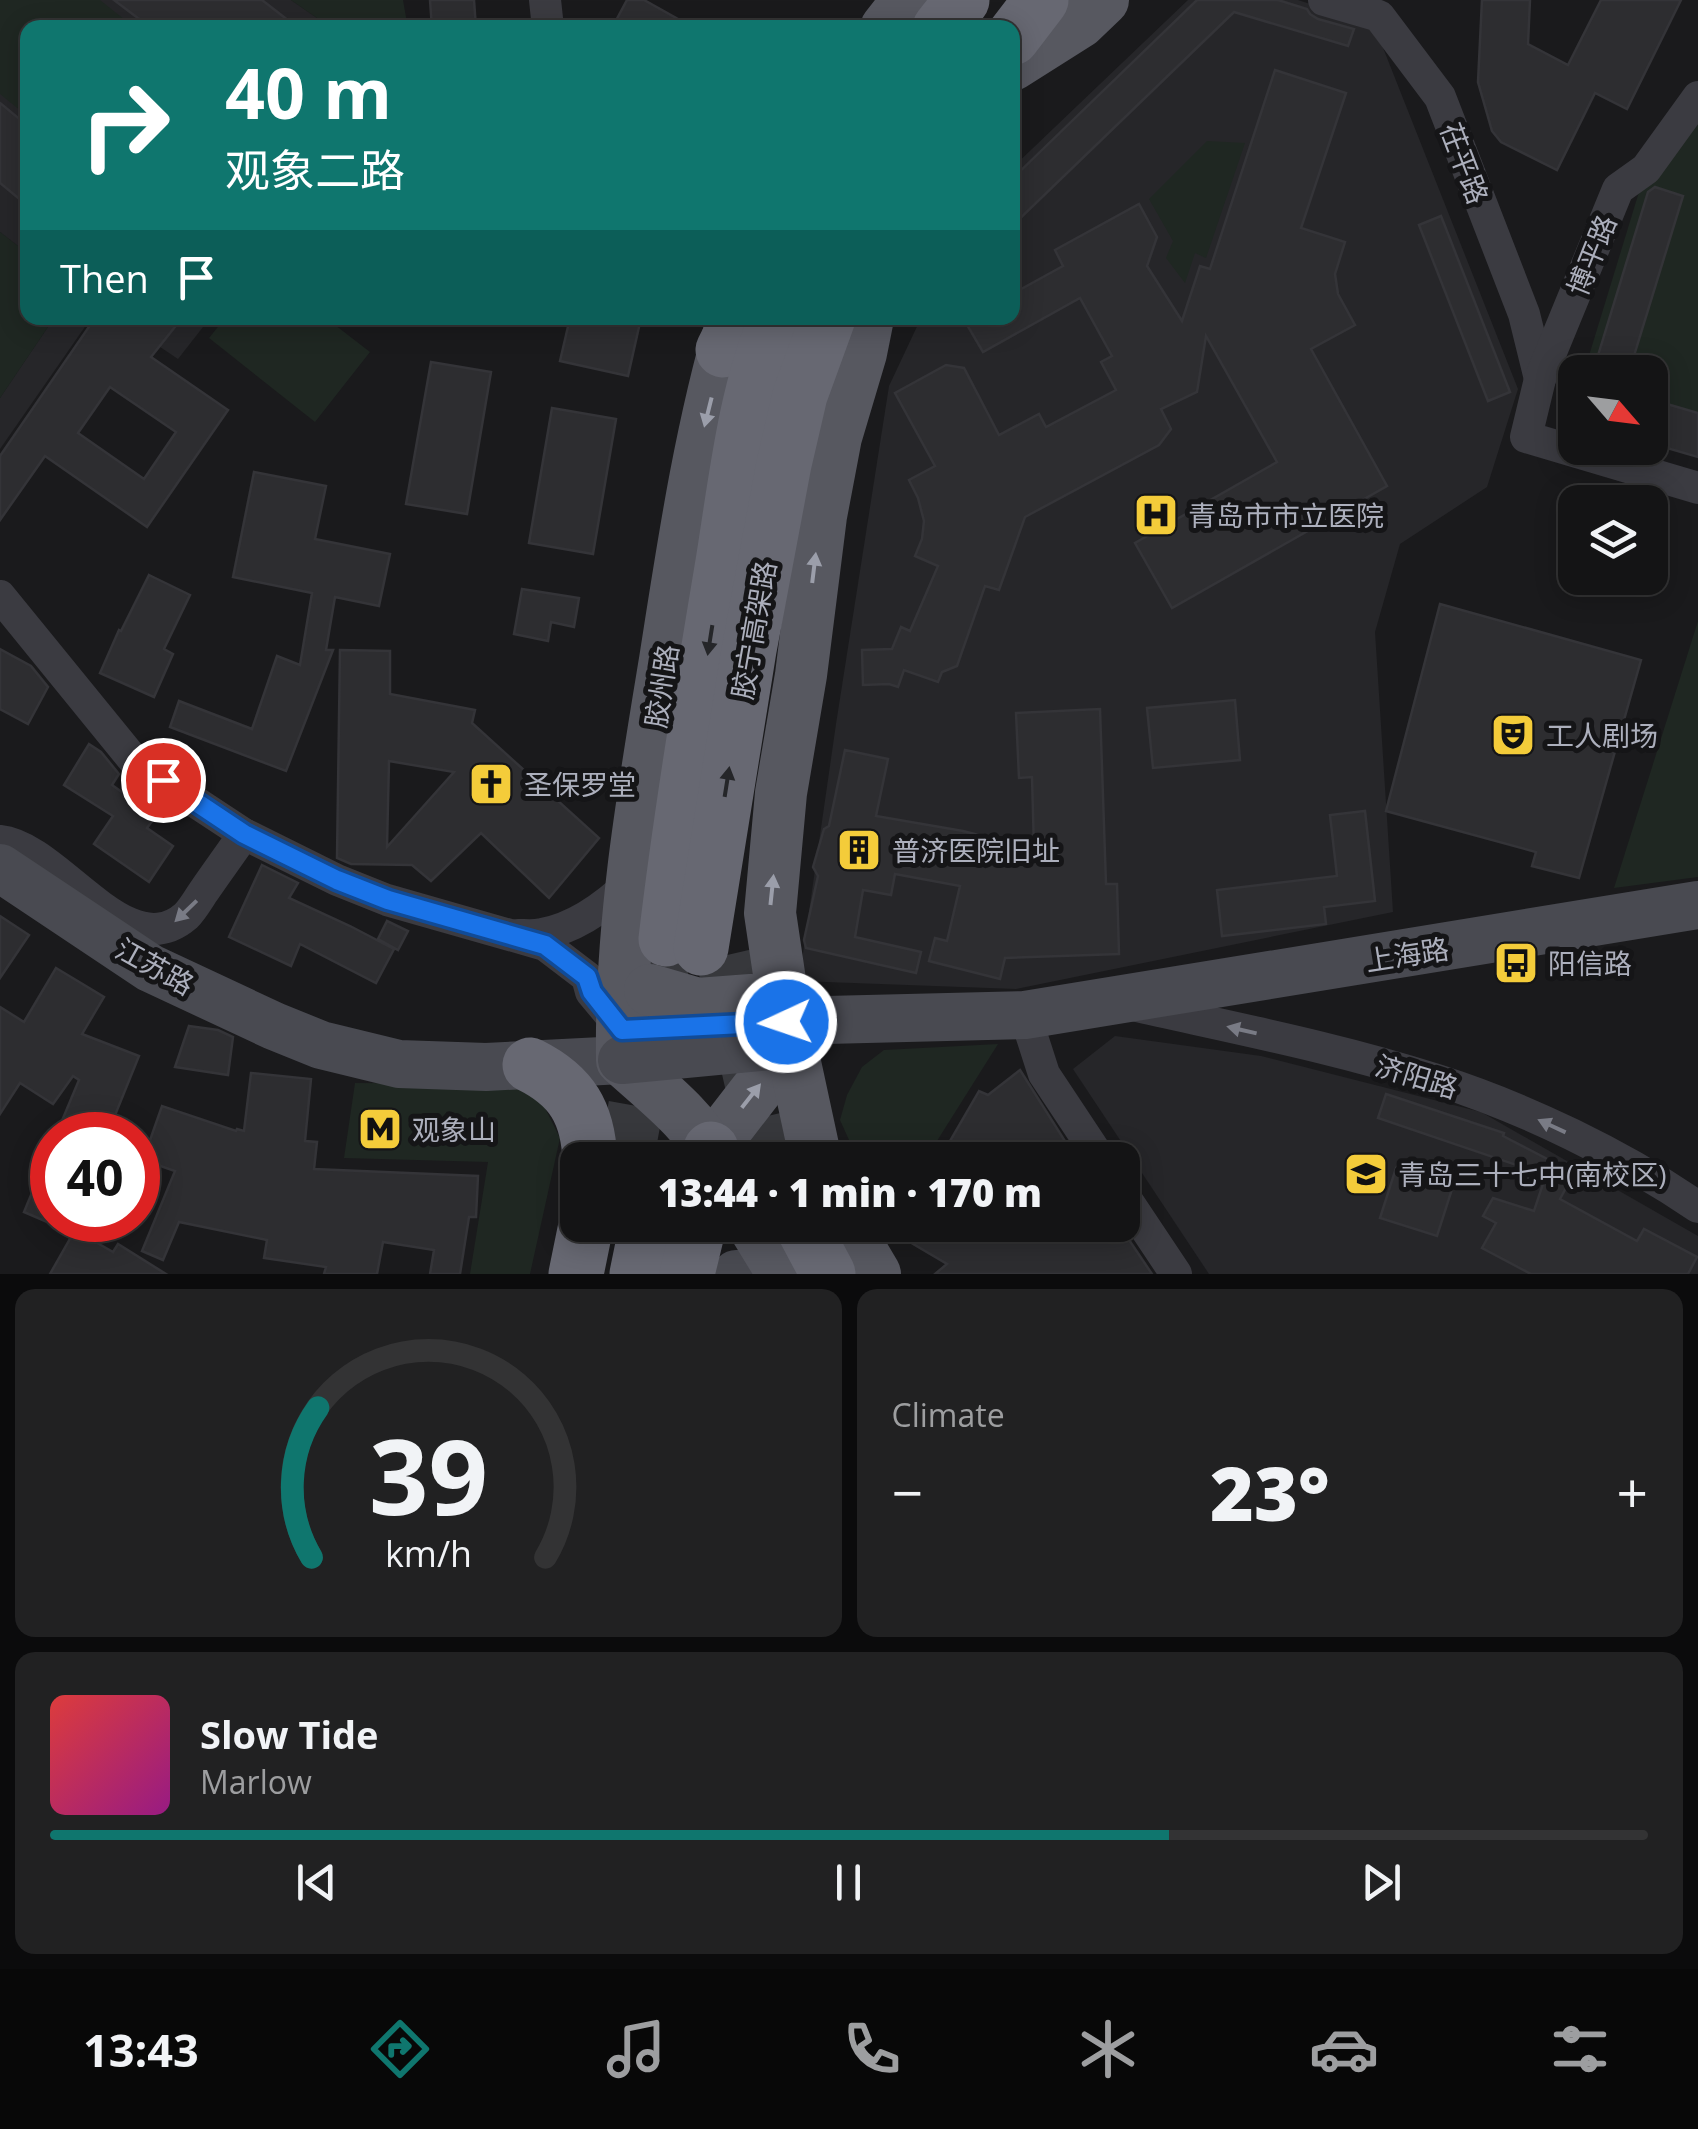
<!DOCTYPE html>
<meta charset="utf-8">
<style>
:root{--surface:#141415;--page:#212122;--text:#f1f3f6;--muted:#9d9ea0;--line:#333334;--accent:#0f766e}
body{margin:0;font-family:"Open Sans","Noto Sans SC",sans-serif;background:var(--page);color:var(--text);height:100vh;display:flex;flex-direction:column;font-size:38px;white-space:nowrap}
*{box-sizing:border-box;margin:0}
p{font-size:32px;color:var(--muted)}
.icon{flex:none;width:55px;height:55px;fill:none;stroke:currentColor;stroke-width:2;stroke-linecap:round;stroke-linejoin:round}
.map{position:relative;height:1274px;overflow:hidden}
.drawer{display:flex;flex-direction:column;gap:15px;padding:15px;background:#0b0b0c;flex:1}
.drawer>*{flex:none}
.hud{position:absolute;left:20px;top:20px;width:1000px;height:305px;border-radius:20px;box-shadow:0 5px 25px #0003,0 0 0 2px var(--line);background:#0f766e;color:#fff;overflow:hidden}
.needle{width:65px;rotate:118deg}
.tools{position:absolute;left:1558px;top:355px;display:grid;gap:20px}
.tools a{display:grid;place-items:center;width:110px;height:110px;border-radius:20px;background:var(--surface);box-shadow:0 5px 25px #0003,0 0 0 2px var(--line);font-size:50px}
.speed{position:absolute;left:30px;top:1112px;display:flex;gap:20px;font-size:50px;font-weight:700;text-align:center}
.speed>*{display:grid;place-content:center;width:130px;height:130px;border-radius:50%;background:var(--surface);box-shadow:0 5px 25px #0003,0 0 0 2px var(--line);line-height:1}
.speed .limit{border:15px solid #d22;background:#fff;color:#111}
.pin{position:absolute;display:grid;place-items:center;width:85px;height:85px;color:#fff;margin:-42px;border:5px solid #fff;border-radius:50%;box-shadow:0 2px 10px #0007}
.me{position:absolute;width:110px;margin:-55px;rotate:267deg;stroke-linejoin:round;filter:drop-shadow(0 0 8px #0008)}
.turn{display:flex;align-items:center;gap:35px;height:210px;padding:0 40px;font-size:45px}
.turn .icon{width:130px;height:130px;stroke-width:2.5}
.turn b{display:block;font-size:70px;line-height:85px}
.then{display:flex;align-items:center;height:95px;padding:0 40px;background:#0003;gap:20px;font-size:38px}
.big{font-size:75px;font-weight:800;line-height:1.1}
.drawer .tile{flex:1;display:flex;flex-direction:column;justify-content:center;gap:15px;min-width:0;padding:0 35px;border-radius:20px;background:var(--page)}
.drawer .dial{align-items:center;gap:0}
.dial svg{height:260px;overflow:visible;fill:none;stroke:var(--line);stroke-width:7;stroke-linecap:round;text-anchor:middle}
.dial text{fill:var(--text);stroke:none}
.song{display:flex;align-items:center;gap:30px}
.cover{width:120px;height:120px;border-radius:15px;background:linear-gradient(135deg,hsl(0 70% 55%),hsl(310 70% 35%))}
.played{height:10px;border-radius:5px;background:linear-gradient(90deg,var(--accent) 70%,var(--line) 70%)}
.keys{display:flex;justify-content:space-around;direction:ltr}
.heat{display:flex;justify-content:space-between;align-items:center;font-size:55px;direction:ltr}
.drawer .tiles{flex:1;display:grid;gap:15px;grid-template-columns:1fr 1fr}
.tile:last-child{grid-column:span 2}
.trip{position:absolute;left:560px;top:1142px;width:580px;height:100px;border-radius:20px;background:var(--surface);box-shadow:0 5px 25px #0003,0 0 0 2px var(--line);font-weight:800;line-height:100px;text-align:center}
.menu{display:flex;height:160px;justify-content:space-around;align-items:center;background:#080808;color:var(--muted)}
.menu .icon{width:70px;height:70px}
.menu .current{color:var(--accent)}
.menu b{font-size:45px;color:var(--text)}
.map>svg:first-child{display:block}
.built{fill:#262629}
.green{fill:#1f2722}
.building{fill:#2d2d30;stroke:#343438;stroke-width:2.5;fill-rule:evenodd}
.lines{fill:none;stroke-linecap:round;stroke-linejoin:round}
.highway-tunnel{stroke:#37383c;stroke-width:55;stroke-dasharray:55 28;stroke-linecap:butt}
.street{stroke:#3b3b41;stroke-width:32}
.secondary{stroke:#494a51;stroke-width:48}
.primary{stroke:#575860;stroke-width:52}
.highway{stroke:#676872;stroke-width:55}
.secondary-bridge{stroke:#494a51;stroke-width:48}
.primary-bridge{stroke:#575860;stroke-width:52}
.oneway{fill:#9b9eaa}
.oneway2{fill:#252629}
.oneway3{fill:#797b85}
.route-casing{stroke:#114b97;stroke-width:25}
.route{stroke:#1a73e8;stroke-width:18}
.labels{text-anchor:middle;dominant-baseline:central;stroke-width:10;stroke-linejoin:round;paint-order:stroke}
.street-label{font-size:28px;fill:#acafbc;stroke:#151517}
.poi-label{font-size:28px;fill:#acafbc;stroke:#151517;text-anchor:start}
</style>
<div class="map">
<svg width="1698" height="1274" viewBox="0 0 1698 1274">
<rect width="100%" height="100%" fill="#1a1a1c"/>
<g class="built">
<polygon points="0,0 291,0 330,27 28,28 27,253 0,232"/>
<polygon points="1188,0 1298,0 1374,25 1518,389 1487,487 1400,544 1375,632 1393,912 1016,989 799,981 836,724 889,386 921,318 1012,318 1013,167"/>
<polygon points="54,318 91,318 0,449 0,398"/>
<polygon points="117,318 210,318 178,359"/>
<polygon points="1115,1036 1261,1056 1481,1112 1698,1236 1698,1274 1209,1274 1073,1069"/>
</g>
<g class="green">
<polygon points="0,0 100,0 134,27 28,28 27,116 0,94"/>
<polygon points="291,0 403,0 407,23 403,27 330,27"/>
<polygon points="1698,97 1698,440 1650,425 1650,372 1584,372 1646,169"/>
<polygon points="1207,141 1245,143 1206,258 1195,253 1185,283 1166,258 1173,241 1149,199"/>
<polygon points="0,232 27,253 28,318 54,318 0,398"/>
<polygon points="225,318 326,318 370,352 315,422 209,338"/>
<polygon points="1698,621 1698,877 1614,888"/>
<polygon points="998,1044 925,1160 858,1160 840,1120 847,1095 862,1067 884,1050"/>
<polygon points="355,1083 508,1084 542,1102 560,1138 530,1274 470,1274 488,1162 344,1158"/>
</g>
<g class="building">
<polygon points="114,0 262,0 298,28 151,28"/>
<polygon points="430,0 474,0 476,28 432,28"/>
<polygon points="627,0 644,0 694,28 612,28"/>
<polygon points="1197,0 1278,0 1307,9 1310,14 1318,19 1354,29 1348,46 1234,12 1012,226 1012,179"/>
<polygon points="1482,0 1530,0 1528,44 1568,65 1601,0 1681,0 1627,109 1595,93 1557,170 1501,142 1492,131 1478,82"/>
<polygon points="1275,70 1346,93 1301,228 1345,242 1335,274 1338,294 1355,325 1311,349 1387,486 1172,608 1135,543 1277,462 1206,336 1197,392 1161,409 1171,429 1159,445 1025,517 999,590 985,586 957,666 942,672 938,682 904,670 898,687 889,684 863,685 862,650 892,649 901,627 910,631 938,566 915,556 922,539 924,521 918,498 909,480 935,466 895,393 946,365 964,368 999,435 1039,414 1046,427 1116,390 1101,362 1112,356 1080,298 983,352 963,318 1012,318 1012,294 1063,266 1055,250 1139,204 1157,237 1147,266 1182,321 1200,266 1210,269"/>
<polygon points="0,103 28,126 28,206 0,183"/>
<polygon points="1655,187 1683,196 1629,372 1593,372 1648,192"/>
<polygon points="1441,216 1510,392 1488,401 1419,225"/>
<path d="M95,318H182L151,357L228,410L147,527L45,456L0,520V456ZM110,387L176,432L144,479L78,433Z"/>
<polygon points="570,318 641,318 628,376 560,361"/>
<polygon points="431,362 491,372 467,514 406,504"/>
<polygon points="1650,399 1698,413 1698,457 1650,443"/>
<polygon points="552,408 616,419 593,554 529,543"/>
<polygon points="254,472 326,486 315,539 390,554 379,606 335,597 326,650 333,650 286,771 170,727 179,701 252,729 277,656 300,665 312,593 233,577"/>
<polygon points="149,575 190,595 164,649 173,654 154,697 100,673 119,630 121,631"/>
<polygon points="522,589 579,598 574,627 551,622 548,641 514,634"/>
<polygon points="1440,604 1641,660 1579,878 1532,866 1536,852 1386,811"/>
<polygon points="0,649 31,666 48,687 28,724 0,709"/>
<path d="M340,650L390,651V694L475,710L472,723L599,838L549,898L481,833L431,881L412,865L351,864L337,858ZM389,761L454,772L387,847Z"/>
<polygon points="1235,700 1240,760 1153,768 1147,708"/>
<polygon points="1100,709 1106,884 1117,884 1119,954 1005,958 1000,979 929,961 935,938 947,941 960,886 895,874 891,895 863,890 855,937 921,952 916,973 806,948 804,940 818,876 813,867 824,829 829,826 845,750 888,759 876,816 963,831 1034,849 1032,777 1019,778 1016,713"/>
<polygon points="89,744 101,752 119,774 112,785 156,816 147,828 173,846 149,882 94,844 113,816 64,785"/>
<polygon points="1365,811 1375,901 1324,907 1326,924 1222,936 1217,890 1337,876 1330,815"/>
<polygon points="262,865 298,883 289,898 350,926 394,949 376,983 300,944 291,966 229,937"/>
<polygon points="0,916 29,935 0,978"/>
<polygon points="387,921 408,931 398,950 378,939"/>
<polygon points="56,968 104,997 82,1034 139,1056 107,1135 56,1135 79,1080 73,1076 53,1104 20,1083 0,1114 0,1007 24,1022"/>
<polygon points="189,1026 218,1030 233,1037 228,1075 175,1067"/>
<polygon points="1020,1070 1075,1157 1071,1160 939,1160 979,1091 988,1095"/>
<polygon points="251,1073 311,1079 305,1141 317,1142 314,1169 478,1176 476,1217 469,1217 460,1274 430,1274 434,1250 383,1242 377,1274 324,1274 326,1267 264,1258 267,1240 179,1222 163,1260 142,1251 175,1171 143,1160 162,1106 236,1131 237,1129 244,1131"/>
<polygon points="1386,1094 1504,1133 1503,1136 1574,1173 1560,1199 1637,1241 1644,1229 1697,1257 1688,1274 1531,1274 1482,1248 1496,1223 1483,1216 1493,1198 1534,1211 1546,1175 1378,1118"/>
<polygon points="52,1144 52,1224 24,1212"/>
<polygon points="1396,1168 1453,1186 1437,1236 1380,1218"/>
<polygon points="881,1225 1119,1225 1152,1274 935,1274 947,1264"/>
<polygon points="75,1230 113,1252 118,1244 166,1274 50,1274"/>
</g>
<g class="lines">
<g class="highway-tunnel">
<polyline points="723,956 770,1160"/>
<polyline points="626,1160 665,947"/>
</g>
<g class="street">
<polyline points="545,0 548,28"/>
<polyline points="1324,0 1379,16 1440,97 1524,314 1540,379"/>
<polyline points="1698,97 1646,169 1618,189 1540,379 1526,437 1698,488"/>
<polyline points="0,596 136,763 244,834 337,880 387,900 545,945 587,977 591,992 622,1029"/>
<path d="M0,841C59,847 126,968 186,916C193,909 199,898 204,891C217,872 231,853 244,834"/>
<path d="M518,935C525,935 535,936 542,934C576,928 608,904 632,881"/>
<path d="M1132,1005C1234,1028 1338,1048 1437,1080C1525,1108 1622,1155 1698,1207"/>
<polyline points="1025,1015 1044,1074 1101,1160"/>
<polyline points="1122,1193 1176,1274"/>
</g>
<g class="secondary">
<polyline points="0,868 150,968 274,1026 321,1045 399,1064 486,1067 622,1060"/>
<polyline points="786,1021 1025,1015 1698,905"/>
<polyline points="736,1274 747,1274"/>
</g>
<g class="primary">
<polyline points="886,28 908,0"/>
<polyline points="1012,65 1080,22 1103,0"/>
<polyline points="711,1149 792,1044"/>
<path d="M716,1160C695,1120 655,1090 622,1060C620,925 643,793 665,660C683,545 700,430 733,318"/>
<polyline points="816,1160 786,1021 770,913 781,793 801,675 821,516 836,437 861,353 868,318"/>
<polyline points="753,1225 783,1274"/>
<polyline points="846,1225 875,1274"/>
</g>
<g class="highway">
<polyline points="940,28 962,0"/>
<polyline points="1012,38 1041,0"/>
<polyline points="723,350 739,318"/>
<path d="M666,939C681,813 702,688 723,562C736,482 745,393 777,318"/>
<polyline points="701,948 749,650 784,464 800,395 828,318"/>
<path d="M530,1065C572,1086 588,1113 590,1160"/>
<polyline points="709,1160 711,1149"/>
<polyline points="802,1225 828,1274"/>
<polyline points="576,1274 586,1225"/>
<polyline points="637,1274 647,1225"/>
<polyline points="687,1274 699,1225"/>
</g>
<polyline class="secondary-bridge" points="622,1060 792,1044"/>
<polyline class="primary-bridge" points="650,990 698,1004 751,1000"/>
</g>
<defs><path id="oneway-solid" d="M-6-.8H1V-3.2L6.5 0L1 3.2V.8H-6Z" transform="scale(2.5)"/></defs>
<g class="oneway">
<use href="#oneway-solid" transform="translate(708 412) rotate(104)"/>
<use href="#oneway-solid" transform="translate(814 568) rotate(-83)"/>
<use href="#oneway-solid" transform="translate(772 890) rotate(-84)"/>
<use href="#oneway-solid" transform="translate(751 1096) rotate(-52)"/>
</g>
<g class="oneway2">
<use href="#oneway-solid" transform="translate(710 640) rotate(99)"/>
<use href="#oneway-solid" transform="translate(727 782) rotate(-81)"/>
</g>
<g class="oneway3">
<use href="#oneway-solid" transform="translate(186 911) rotate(136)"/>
<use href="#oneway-solid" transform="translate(1242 1030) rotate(-167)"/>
<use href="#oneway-solid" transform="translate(1552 1126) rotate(-155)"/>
</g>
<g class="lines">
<defs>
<polyline id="route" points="163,780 244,834 337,880 388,900 545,945 587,977 592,992 622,1030 786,1022"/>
</defs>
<use href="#route" class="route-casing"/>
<use href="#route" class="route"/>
</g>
<defs>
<symbol id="hospital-square" viewBox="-11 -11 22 22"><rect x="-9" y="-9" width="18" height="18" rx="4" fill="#f4cc3a" stroke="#151517"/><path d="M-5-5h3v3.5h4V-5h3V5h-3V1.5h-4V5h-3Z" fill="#111"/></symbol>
<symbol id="theatre-square" viewBox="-11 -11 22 22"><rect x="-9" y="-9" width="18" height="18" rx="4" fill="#f4cc3a" stroke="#151517"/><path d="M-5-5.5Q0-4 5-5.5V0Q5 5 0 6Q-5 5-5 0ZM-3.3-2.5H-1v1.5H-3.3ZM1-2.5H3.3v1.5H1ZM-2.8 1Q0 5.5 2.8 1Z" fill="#111"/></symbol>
<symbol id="church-square" viewBox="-11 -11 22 22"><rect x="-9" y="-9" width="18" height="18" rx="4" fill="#f4cc3a" stroke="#151517"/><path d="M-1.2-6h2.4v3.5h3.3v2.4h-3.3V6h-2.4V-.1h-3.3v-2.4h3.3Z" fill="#111"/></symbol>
<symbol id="building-square" viewBox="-11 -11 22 22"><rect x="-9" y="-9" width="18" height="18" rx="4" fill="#f4cc3a" stroke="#151517"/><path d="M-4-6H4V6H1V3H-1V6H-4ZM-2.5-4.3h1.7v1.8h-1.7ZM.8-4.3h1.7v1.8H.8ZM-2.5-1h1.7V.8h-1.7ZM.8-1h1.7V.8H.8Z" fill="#111"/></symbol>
<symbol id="bus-square" viewBox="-11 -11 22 22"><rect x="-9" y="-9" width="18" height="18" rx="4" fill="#f4cc3a" stroke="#151517"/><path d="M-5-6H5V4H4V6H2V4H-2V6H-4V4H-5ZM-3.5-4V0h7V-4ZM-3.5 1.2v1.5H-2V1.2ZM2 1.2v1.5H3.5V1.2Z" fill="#111"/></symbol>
<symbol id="metro-square" viewBox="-11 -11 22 22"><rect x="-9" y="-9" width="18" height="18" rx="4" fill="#f4cc3a" stroke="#151517"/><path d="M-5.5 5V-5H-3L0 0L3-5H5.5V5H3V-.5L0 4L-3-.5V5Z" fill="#111"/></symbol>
<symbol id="school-square" viewBox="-11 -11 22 22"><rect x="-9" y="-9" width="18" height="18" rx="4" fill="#f4cc3a" stroke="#151517"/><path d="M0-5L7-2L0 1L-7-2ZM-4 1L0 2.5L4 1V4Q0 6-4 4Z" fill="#111"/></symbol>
</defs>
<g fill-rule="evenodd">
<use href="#hospital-square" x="1131" y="490" width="50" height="50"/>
<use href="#theatre-square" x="1488" y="710" width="50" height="50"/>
<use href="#church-square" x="466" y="759" width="50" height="50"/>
<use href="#building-square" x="834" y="825" width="50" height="50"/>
<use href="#bus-square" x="1491" y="938" width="50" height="50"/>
<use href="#metro-square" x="355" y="1104" width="50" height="50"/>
<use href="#school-square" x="1341" y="1149" width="50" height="50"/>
</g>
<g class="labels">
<g class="street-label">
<text transform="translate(1465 163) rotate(69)">茌平路</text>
<text transform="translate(1591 255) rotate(-68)">博平路</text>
<text transform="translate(753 630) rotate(-80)">胶宁高架路</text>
<text transform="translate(661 686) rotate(-81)">胶州路</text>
<text transform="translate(1407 954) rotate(-9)">上海路</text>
<text transform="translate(155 966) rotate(29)">江苏路</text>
<text transform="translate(1417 1076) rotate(17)">济阳路</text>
</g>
<g class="poi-label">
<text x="1188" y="515">青岛市市立医院</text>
<text x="1546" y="735">工人剧场</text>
<text x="524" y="784">圣保罗堂</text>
<text x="892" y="850">普济医院旧址</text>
<text x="1548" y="963">阳信路</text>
<text x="412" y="1129">观象山</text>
<text x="1398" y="1174">青岛三十七中(南校区)</text>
</g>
</g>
</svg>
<div class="tools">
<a><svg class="needle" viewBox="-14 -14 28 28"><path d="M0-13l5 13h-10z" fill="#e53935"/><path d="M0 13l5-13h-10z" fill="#9d9ea0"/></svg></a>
<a><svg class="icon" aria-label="layers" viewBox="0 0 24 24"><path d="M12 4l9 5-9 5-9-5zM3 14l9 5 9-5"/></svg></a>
</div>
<div class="speed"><div class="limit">40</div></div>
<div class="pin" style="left:163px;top:780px;background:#d93025"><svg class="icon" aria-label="arrive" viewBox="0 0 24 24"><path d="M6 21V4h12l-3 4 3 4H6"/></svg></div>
<svg class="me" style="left:786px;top:1022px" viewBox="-20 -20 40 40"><circle r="17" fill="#1a73e8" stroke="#fff" stroke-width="3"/><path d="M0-11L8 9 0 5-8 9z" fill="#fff"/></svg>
<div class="trip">13:44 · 1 min · 170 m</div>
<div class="hud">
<div class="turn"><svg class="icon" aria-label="right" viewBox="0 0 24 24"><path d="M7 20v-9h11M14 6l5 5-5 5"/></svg><div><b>40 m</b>观象二路</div></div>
<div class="then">Then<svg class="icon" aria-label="arrive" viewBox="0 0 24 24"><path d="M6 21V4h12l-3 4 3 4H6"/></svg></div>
</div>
</div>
<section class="drawer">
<div class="tiles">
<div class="tile dial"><svg viewBox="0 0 100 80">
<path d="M14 69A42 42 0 1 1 86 69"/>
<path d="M14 69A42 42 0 0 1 16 23" stroke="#0f766e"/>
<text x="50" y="56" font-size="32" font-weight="700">39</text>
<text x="50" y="72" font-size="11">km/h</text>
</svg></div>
<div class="tile"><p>Climate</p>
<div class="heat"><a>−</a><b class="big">23°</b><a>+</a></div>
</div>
<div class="tile">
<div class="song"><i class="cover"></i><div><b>Slow Tide</b><p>Marlow</p></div></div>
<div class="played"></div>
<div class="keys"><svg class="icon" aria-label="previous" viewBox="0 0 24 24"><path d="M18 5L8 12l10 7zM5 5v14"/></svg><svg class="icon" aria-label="pause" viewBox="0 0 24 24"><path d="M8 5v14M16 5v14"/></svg><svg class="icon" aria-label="next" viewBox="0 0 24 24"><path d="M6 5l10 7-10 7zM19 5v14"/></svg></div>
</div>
</div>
</section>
<nav class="menu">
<b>13:43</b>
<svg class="icon current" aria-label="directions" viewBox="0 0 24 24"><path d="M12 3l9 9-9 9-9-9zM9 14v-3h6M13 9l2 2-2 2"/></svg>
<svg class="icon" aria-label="music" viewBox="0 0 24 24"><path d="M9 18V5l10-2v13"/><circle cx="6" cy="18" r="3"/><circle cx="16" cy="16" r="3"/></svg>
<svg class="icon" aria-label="phone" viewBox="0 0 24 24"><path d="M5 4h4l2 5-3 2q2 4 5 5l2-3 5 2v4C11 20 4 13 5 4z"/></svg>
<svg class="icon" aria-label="climate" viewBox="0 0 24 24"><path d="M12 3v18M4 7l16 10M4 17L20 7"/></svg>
<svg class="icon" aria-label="car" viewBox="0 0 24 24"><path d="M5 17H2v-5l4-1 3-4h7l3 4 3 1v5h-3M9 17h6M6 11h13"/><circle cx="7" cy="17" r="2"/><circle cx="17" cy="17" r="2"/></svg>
<svg class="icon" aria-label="filters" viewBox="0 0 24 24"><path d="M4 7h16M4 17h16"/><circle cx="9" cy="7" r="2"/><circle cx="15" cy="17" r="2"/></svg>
</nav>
